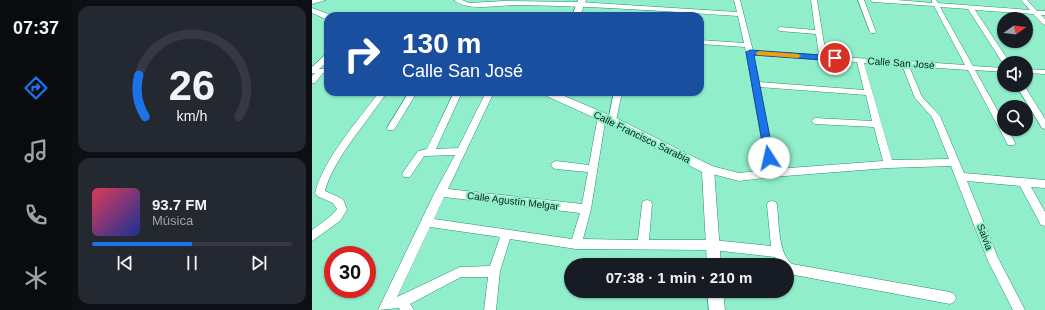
<!DOCTYPE html>
<html lang="es">
<meta charset="utf-8">
<style>
:root{--surface:#171b24;--page:#242831;--text:#f1f3f6;--muted:#9ea1a6;--line:#363941;--accent:#1a73e8}
body{margin:0;font-family:Helvetica,sans-serif;background:var(--page);color:var(--text);height:100vh;display:flex;flex-direction:column;font-size:15px;white-space:nowrap}
*{box-sizing:border-box;margin:0}
p{font-size:13px;color:var(--muted)}
.icon{flex:none;width:22px;height:22px;fill:none;stroke:currentColor;stroke-width:2;stroke-linecap:round;stroke-linejoin:round}
.map{position:relative;flex:1;overflow:hidden}
.panel{display:flex;flex-direction:column;gap:6px;padding:6px;background:#0d0f14;width:240px}
.panel>*{flex:none}
.top-card{position:absolute;left:12px;top:12px;width:380px;height:84px;border-radius:12px;box-shadow:0 1px 3px #0004;background:#1a4fa0;color:#fff;overflow:hidden}
.needle{width:26px;rotate:75deg}
.fabs{position:absolute;left:685px;top:12px;display:grid;gap:8px}
.fabs a{display:grid;place-items:center;width:36px;height:36px;border-radius:50%;background:var(--surface);box-shadow:0 1px 3px #0004;font-size:20px}
.speed{position:absolute;left:12px;top:246px;display:flex;gap:8px;font-size:20px;font-weight:700;text-align:center}
.speed>*{display:grid;place-content:center;width:52px;height:52px;border-radius:50%;background:var(--surface);box-shadow:0 1px 3px #0004;line-height:1}
.speed .limit{border:6px solid #d22;background:#fff;color:#111}
.pin{position:absolute;display:grid;place-items:center;width:34px;height:34px;color:#fff;margin:-17px;border:2px solid #fff;border-radius:50%;box-shadow:0 1px 4px #0007}
.me{position:absolute;width:44px;margin:-22px;rotate:350deg;stroke-linejoin:round;filter:drop-shadow(0 0 3px #0008)}
.turn{display:flex;align-items:center;gap:14px;height:84px;padding:0 12px;font-size:18px}
.turn .icon{width:52px;height:52px;stroke-width:2.5}
.turn b{display:block;font-size:28px;line-height:34px}
.panel .card{flex:1;display:flex;flex-direction:column;justify-content:center;gap:6px;min-width:0;padding:0 14px;border-radius:12px;background:var(--page)}
.panel .dial{align-items:center;gap:0}
.dial svg{height:104px;overflow:visible;fill:none;stroke:var(--line);stroke-width:7;stroke-linecap:round;text-anchor:middle}
.dial text{fill:var(--text);stroke:none}
.song{display:flex;align-items:center;gap:12px}
.cover{width:48px;height:48px;border-radius:6px;background:linear-gradient(135deg,hsl(350 70% 55%),hsl(230 70% 35%))}
.played{height:4px;border-radius:2px;background:linear-gradient(90deg,var(--accent) 50%,var(--line) 50%)}
.keys{display:flex;justify-content:space-around;direction:ltr}
.trip{position:absolute;left:252px;top:258px;width:230px;height:40px;border-radius:20px;background:var(--surface);box-shadow:0 1px 3px #0004;font-weight:800;line-height:40px;text-align:center}
main{display:flex;flex:1;min-height:0}
.tabs{display:flex;flex-direction:column;width:72px;justify-content:space-around;align-items:center;background:#090b0e;color:var(--muted)}
.tabs .icon{width:28px;height:28px}
.tabs .on{color:var(--accent)}
.tabs b{font-size:18px;color:var(--text)}
.map>svg:first-child{display:block}
.lines{fill:none;stroke-linecap:round;stroke-linejoin:round}
.minor-casing{stroke:#2c8f70;stroke-width:1}
.tertiary-casing{stroke:#2c8f70;stroke-width:1}
.minor{fill:#fff;fill-rule:evenodd}
.tertiary{fill:#fff;fill-rule:evenodd}
.route{fill:#1a73e8;stroke:#114b97}
.slow{fill:#f59e0b}
.labels{text-anchor:middle;dominant-baseline:central;stroke-width:4;stroke-linejoin:round;paint-order:stroke}
.street-label{font-size:10px;fill:#05241a;stroke:#90eecb}
</style>
<main>
<nav class="tabs">
<b>07:37</b>
<svg class="icon on" aria-label="directions" viewBox="0 0 24 24"><path d="M12 3l9 9-9 9-9-9zM9 14v-3h6M13 9l2 2-2 2"/></svg>
<svg class="icon" aria-label="music" viewBox="0 0 24 24"><path d="M9 18V5l10-2v13"/><circle cx="6" cy="18" r="3"/><circle cx="16" cy="16" r="3"/></svg>
<svg class="icon" aria-label="phone" viewBox="0 0 24 24"><path d="M5 4h4l2 5-3 2q2 4 5 5l2-3 5 2v4C11 20 4 13 5 4z"/></svg>
<svg class="icon" aria-label="climate" viewBox="0 0 24 24"><path d="M12 3v18M4 7l16 10M4 17L20 7"/></svg>
</nav>
<section class="panel">
<div class="card dial"><svg viewBox="0 0 100 80">
<path d="M14 69A42 42 0 1 1 86 69"/>
<path d="M14 69A42 42 0 0 1 9 37" stroke="#1a73e8"/>
<text x="50" y="56" font-size="32" font-weight="700">26</text>
<text x="50" y="72" font-size="11">km/h</text>
</svg></div>
<div class="card">
<div class="song"><i class="cover"></i><div><b>93.7 FM</b><p>Música</p></div></div>
<div class="played"></div>
<div class="keys"><svg class="icon" aria-label="previous" viewBox="0 0 24 24"><path d="M18 5L8 12l10 7zM5 5v14"/></svg><svg class="icon" aria-label="pause" viewBox="0 0 24 24"><path d="M8 5v14M16 5v14"/></svg><svg class="icon" aria-label="next" viewBox="0 0 24 24"><path d="M6 5l10 7-10 7zM19 5v14"/></svg></div>
</div>
</section>
<div class="map">
<svg width="733" height="310" viewBox="0 0 733 310">
<rect width="100%" height="100%" fill="#90eecb"/>
<g class="lines">
<defs>
<g id="minor">
<polygon points="0,0 14,0 0,4"/>
<path d="M142,0H150L157,3L192,1L267,2L425,12L422,0H428L441,51L507,55L504,34L468,31L465,29L468,27L503,30L499,0H505L514,56L589,61L592,60L595,61L653,65L622,6L561,2L558,0H585L620,3V0H624L626,3L718,10L709,0H715L725,11H733V15H729L733,19V25L731,24L721,14L663,10L698,63H692V65L656,9L628,7L661,66L692,68V72L663,70L692,122V129H696L703,143L702,145H696L656,70L597,66L610,97L628,116L652,173L733,180V188L719,187L733,212V226L729,225L708,186L655,181L686,258L713,310H701L676,261L639,166L576,168L460,177L427,181L393,172L391,169L393,166L396,165L427,173L455,170L433,47L388,44V40L432,43L426,16C352,11 278,6 204,5C186,5 156,12 142,0ZM442,55L545,62L552,90L447,82ZM552,63L590,65L603,98L620,117L637,159L580,160ZM448,87L554,95L560,121L503,118L499,121L503,124L562,127L571,161L464,169Z"/>
<polygon points="546,0 552,0 564,32 563,33 559,33 558,32"/>
<polygon points="13,55 16,55 16,61 7,69 16,69 16,73 11,73 3,83 0,83 0,76 3,73 0,73 0,67"/>
<polygon points="714,69 733,70 733,74 714,73"/>
<polygon points="704,85 712,85 733,119 733,129 730,128"/>
<path d="M67,92H75C57,120 21,159 13,191L31,199L35,210L28,221L0,241V230L20,215L25,209L21,203L5,196L3,193C12,158 46,121 67,92Z"/>
<polygon points="97,92 105,92 82,130 76,130 75,128"/>
<path d="M142,92H150L124,149L146,148L174,92H182L136,189L270,204L276,172L244,169L241,168L239,165L241,162L244,161L277,165L286,116L290,113L294,116L279,209L271,239L326,240L330,204L331,201L335,200L339,201L340,204L337,240H401L459,246L455,205L456,202L460,201L464,202L465,205C467,221 466,254 480,264L638,292L642,294L644,298L642,302L638,304L477,274H475V265H466L463,257L401,250L264,249L198,239L188,271L184,310H172L176,277H149L98,304L102,310H88L87,308L66,310L123,192L143,155L112,156L98,177H92L90,174L106,151L115,149ZM132,197L268,213L260,239L122,219ZM118,227L188,237L178,266L148,267L85,297Z"/>
<polygon points="302,92 310,92 304,121 300,124 296,121"/>
</g>
<g id="tertiary">
<polygon points="266,0 274,0 268,16 260,16"/>
<polygon points="0,8 19,15 20,16 16,16 16,20 0,13"/>
<polygon points="229,92 243,92 304,118 400,166 402,169 409,265 395,265 390,172 296,124 230,94"/>
<polygon points="395,291 411,291 413,310 397,310"/>
</g>
</defs>
<use href="#minor" class="minor-casing"/>
<use href="#tertiary" class="tertiary-casing"/>
<use href="#minor" class="minor"/>
<use href="#tertiary" class="tertiary"/>
</g>
<polygon class="route" points="438,50 523,56 527,58 523,61 442,55 462,158 457,162 453,158 434,52"/>
<polygon class="slow" points="447,51 486,54 489,56 486,58 445,55 444,53"/>
<g class="labels">
<g class="street-label">
<text transform="translate(589 63) rotate(4)">Calle San José</text>
<text transform="translate(330 137) rotate(26)">Calle Francisco Sarabia</text>
<text transform="translate(201 201) rotate(7)">Calle Agustín Melgar</text>
<text transform="translate(673 237) rotate(69)">Salvia</text>
</g>
</g>
</svg>
<div class="fabs">
<a><svg class="needle" viewBox="-14 -14 28 28"><path d="M0-13l5 13h-10z" fill="#e53935"/><path d="M0 13l5-13h-10z" fill="#9ea1a6"/></svg></a>
<a><svg class="icon" aria-label="sound" viewBox="0 0 24 24"><path d="M4 9h4l5-4v14l-5-4H4zM17 9q2 3 0 6"/></svg></a>
<a><svg class="icon" aria-label="search" viewBox="0 0 24 24"><circle cx="10" cy="10" r="6"/><path d="M15 15l6 6"/></svg></a>
</div>
<div class="speed"><div class="limit">30</div></div>
<div class="pin" style="left:523px;top:58px;background:#d93025"><svg class="icon" aria-label="arrive" viewBox="0 0 24 24"><path d="M6 21V4h12l-3 4 3 4H6"/></svg></div>
<svg class="me" style="left:457px;top:158px" viewBox="-20 -20 40 40"><circle r="19" fill="#fff"/><path d="M0-13L10 11 0 6-10 11z" fill="#1a73e8"/></svg>
<div class="trip">07:38 · 1 min · 210 m</div>
<div class="top-card">
<div class="turn"><svg class="icon" aria-label="right" viewBox="0 0 24 24"><path d="M7 20v-9h11M14 6l5 5-5 5"/></svg><div><b>130 m</b>Calle San José</div></div>
</div>
</div>
</main>
